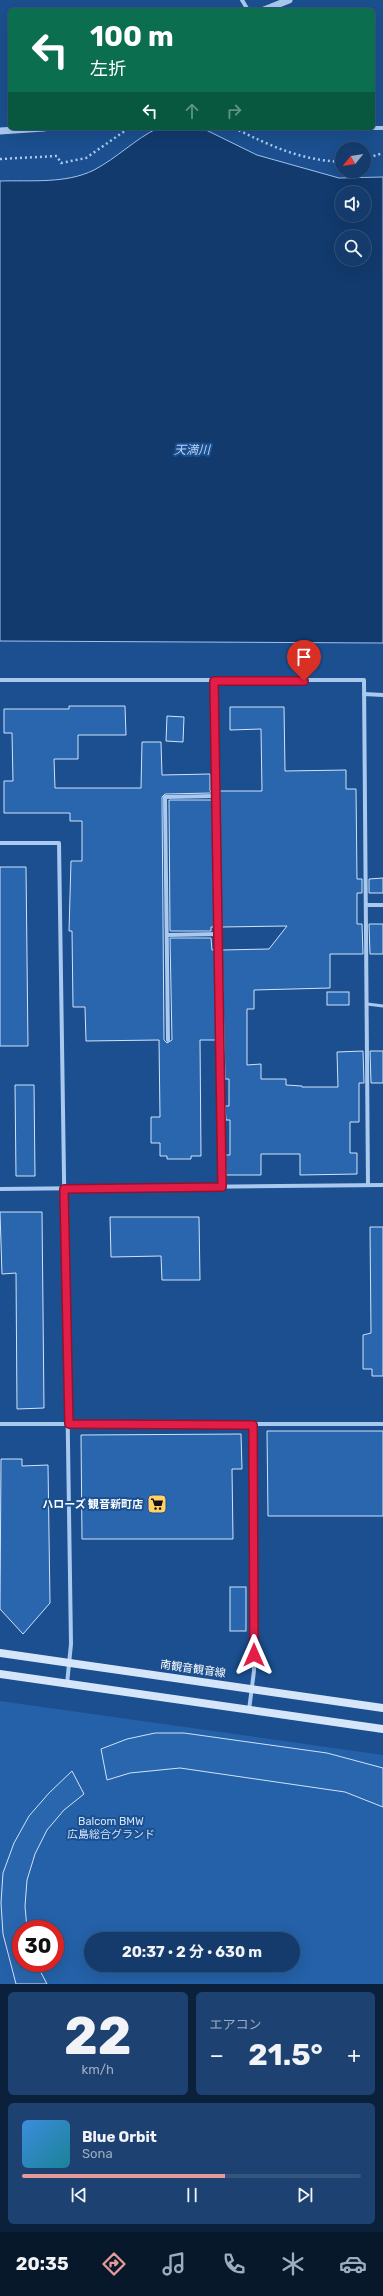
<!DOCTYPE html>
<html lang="ja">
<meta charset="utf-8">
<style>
:root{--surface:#143b6b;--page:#1d4271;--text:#f1f3f6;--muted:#9dadc1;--line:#33557e;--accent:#e69b98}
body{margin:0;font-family:Rubik,"Noto Sans JP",sans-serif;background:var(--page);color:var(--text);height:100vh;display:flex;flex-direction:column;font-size:15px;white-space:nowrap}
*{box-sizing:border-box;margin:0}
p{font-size:13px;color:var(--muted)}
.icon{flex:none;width:22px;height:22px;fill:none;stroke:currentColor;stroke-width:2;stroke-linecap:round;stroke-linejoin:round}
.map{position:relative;height:1984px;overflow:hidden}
.panel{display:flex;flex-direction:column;gap:8px;padding:8px;background:#0b203b;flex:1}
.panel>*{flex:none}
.hud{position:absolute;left:8px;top:8px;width:367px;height:122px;border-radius:6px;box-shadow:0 4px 16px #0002,0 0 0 1px var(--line);background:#0b6e4f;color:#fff;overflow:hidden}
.needle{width:26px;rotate:240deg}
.buttons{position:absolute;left:335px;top:142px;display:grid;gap:8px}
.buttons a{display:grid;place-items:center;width:36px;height:36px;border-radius:50%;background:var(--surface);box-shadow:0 4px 16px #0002,0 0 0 1px var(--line);font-size:20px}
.speed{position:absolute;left:12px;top:1920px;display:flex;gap:8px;font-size:20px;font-weight:700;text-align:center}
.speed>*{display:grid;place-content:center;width:52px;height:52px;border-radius:50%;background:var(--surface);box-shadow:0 4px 16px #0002,0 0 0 1px var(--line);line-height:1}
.speed .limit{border:6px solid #d22;background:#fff;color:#111}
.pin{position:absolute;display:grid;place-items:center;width:34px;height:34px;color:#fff;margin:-41px -17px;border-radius:50% 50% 50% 0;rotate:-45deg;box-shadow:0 0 4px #0007}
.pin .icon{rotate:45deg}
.me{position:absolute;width:44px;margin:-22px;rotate:0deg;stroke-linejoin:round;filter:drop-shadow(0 0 3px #0008)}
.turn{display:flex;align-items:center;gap:14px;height:84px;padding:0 16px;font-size:18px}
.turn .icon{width:52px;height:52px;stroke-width:2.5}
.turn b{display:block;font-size:28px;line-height:34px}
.lanes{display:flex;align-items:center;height:38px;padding:0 16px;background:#0003;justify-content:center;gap:20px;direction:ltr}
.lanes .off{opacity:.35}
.big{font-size:30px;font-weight:700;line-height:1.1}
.panel .tile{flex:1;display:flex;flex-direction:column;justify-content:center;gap:6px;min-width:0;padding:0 14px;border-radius:6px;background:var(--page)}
.panel .dial{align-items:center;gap:0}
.dial b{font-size:52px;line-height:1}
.song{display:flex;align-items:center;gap:12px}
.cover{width:48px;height:48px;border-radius:6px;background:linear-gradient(135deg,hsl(210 70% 55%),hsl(190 70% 35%))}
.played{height:4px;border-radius:2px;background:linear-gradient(90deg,var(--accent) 60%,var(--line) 60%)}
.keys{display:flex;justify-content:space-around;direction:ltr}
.heat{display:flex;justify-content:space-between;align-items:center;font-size:22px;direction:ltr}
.panel .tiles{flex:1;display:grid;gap:8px;grid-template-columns:1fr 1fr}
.tile:last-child{grid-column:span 2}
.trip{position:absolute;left:84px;top:1932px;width:216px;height:40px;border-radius:20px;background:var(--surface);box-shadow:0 4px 16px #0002,0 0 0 1px var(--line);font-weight:700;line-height:40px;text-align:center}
.tab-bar{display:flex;height:64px;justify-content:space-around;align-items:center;background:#08182b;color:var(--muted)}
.tab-bar .icon{width:28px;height:28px}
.tab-bar .active{color:var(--accent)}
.tab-bar b{font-size:18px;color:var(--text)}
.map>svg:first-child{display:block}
.green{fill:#2461a8;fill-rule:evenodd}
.water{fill:#123a6d;stroke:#9cc4f0;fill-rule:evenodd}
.building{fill:#2a66ad;stroke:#cfe3fa}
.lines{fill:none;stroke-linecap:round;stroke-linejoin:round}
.path{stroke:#a9c9ee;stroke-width:2.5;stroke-dasharray:2 3;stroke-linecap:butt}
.service{stroke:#a9c9ee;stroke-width:3}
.minor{stroke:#a9c9ee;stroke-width:4}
.tertiary{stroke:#a9c9ee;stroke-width:7}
.secondary{stroke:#d6e6fa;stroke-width:8}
.route-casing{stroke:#92132f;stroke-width:10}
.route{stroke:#e11d48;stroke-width:7}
.labels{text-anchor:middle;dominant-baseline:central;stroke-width:4;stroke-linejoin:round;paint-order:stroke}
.poi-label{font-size:11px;font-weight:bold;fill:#fff;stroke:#1b4f8f;text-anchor:end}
.street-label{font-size:11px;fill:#fff;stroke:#1b4f8f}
.park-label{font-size:11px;fill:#cfe3fa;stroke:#1b4f8f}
.water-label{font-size:12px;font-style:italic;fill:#b5d3f5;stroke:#1b4f8f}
</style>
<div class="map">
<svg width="383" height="1984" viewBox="0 0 383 1984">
<rect width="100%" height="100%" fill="#1b4f8f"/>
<path class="green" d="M0,1701L383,1755V1984H0ZM21,1929H55V1963H21ZM91,1939H293V1965H91Z"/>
<path class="water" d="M158,128L206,130L257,155L339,178L383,177V643L0,641V181C31,180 66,184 94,170C117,158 135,139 158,128ZM342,193H364V215H342ZM342,237H364V259H342Z"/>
<g class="building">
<polygon points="69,706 125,706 126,735 78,735 78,759 54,759 55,788 141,788 142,742 161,742 162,775 210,774 210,791 212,793 165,794 162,797 164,1040 167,1043 172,1040 170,938 211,938 212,950 215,950 216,1040 200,1040 201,1156 191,1156 191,1159 167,1159 167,1156 160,1156 160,1143 151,1143 151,1117 160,1117 159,1040 86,1041 85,1007 73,1007 72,931 69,931 71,861 82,861 82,821 70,821 70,813 4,813 4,781 13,781 12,733 4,733 4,709 69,709"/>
<polygon points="230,707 284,707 285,771 346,770 346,789 356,789 357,879 362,879 362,893 357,893 357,924 362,924 363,954 330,954 330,988 254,990 254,1009 247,1009 247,1065 261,1064 261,1079 286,1079 286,1085 302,1086 302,1087 338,1087 337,1052 363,1051 364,1083 359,1083 359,1122 350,1122 350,1153 357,1153 357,1174 300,1175 300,1154 261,1154 261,1175 226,1175 225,1155 230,1155 230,1120 226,1120 225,1106 229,1106 229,1079 225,1079 222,950 269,949 287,926 221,927 219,791 262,791 261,729 230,730"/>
<polygon points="167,716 184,717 183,742 166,741"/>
<polygon points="169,800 212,800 214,927 211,927 211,931 170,931"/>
<polygon points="0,867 26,867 28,1046 0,1046"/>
<polygon points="383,878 383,893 369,893 369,879"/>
<polygon points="369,924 383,924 383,954 370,954"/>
<rect x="327" y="992" width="22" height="13"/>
<polygon points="370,1051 383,1051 383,1083 371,1083"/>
<polygon points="15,1085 34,1085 35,1176 16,1176"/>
<polygon points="0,1212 42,1212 44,1408 17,1409 16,1273 2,1274"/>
<polygon points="110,1217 199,1217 200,1280 162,1280 161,1256 111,1257"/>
<polygon points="370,1227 383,1227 383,1376 372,1376 372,1369 363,1369 363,1335 371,1333"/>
<polygon points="267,1431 383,1431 383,1516 268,1516"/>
<polygon points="241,1434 242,1469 232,1469 233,1539 82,1539 81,1435"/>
<polygon points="1,1459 22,1459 22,1466 48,1465 50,1603 23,1634 0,1609"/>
<rect x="230" y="1587" width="16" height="44"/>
<polygon points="155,1733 184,1733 327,1753 383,1768 383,1807 345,1792 180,1768 130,1773 107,1780 101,1749 127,1739"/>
<polygon points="72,1771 84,1794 64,1810 47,1830 35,1854 27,1880 25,1906 27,1929 21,1929 21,1963 36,1963 47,1984 16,1984 3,1934 1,1903 3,1873 14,1843 29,1816 49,1793"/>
</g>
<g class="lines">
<g class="path">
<path d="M234,128C271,146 300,160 342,162"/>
<polyline points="0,159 57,156 61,163 86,158 129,128"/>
<polyline points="364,159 383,153"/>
</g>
<polyline class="service" points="367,1004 383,1006"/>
<g class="minor">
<polyline points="242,0 248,10"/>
<polyline points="299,128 383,128"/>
<polyline points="0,680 364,680 368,1185"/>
<polyline points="214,681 222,1187"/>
<polyline points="364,694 383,695"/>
<polyline points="0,843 59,843 71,1644 67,1684"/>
<polyline points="366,905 383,905"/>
<polyline points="167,935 218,934"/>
<polyline points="168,1040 165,797 215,796"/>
<polyline points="0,1189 383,1185"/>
<polyline points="0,1424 383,1424"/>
<polyline points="249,1710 254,1671 253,1425"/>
</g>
<g class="tertiary">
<polyline points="264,10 289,0"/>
<polyline points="0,131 44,128"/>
</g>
<g class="secondary">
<polyline points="0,1653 383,1708"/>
<polyline points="0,1674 383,1729"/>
</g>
</g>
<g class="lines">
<defs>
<polyline id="route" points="254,1655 253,1425 69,1424 64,1189 222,1187 214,681 304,681"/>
</defs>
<use href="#route" class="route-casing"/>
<use href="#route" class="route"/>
</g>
<defs>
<symbol id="supermarket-square" viewBox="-11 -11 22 22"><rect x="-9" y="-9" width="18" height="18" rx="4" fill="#ffd166" stroke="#1b4f8f"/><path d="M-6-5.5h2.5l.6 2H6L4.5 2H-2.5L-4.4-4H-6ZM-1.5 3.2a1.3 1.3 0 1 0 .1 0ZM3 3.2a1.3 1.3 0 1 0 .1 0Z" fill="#111"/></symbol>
</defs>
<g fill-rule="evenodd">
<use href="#supermarket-square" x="146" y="1493" width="22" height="22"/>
</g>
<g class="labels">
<g class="poi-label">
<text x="143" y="1504">ハローズ 観音新町店</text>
</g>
<g class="street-label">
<text transform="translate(193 1669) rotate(8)">南観音観音線</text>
</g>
<g class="park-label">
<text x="111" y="1821">Balcom BMW<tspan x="111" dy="13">広島総合グランド</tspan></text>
</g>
<g class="water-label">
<text x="192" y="450">天満川</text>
</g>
</g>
</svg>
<div class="buttons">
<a><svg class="needle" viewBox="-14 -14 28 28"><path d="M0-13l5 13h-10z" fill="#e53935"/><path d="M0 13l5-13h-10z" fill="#9dadc1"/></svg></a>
<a><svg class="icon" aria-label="sound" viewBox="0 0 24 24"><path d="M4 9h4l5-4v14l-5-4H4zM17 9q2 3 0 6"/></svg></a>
<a><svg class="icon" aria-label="search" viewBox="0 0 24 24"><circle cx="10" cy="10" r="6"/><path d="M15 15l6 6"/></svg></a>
</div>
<div class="speed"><div class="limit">30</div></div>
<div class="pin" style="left:304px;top:681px;background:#d93025"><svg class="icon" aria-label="arrive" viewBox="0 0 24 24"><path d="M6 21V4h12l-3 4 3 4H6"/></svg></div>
<svg class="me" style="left:254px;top:1655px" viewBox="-20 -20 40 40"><path d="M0-17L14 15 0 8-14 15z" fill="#e11d48" stroke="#fff" stroke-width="4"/></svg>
<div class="trip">20:37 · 2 分 · 630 m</div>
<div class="hud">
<div class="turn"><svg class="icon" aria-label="left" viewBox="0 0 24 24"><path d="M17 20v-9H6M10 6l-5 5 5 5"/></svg><div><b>100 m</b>左折</div></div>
<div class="lanes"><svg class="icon" aria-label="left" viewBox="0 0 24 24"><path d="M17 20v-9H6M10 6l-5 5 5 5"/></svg><svg class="icon off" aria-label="ahead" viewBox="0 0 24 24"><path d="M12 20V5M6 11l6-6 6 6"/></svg><svg class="icon off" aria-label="right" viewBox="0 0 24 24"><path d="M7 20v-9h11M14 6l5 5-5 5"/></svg></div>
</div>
</div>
<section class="panel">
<div class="tiles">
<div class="tile dial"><b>22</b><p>km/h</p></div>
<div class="tile"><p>エアコン</p>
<div class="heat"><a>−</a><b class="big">21.5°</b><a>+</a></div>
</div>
<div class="tile">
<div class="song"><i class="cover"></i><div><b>Blue Orbit</b><p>Sona</p></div></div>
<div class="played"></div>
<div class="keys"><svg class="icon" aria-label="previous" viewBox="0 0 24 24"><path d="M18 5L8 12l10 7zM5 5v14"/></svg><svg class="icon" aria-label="pause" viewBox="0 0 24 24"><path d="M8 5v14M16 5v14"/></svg><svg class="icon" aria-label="next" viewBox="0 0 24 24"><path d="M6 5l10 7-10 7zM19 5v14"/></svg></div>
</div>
</div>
</section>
<nav class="tab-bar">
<b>20:35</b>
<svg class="icon active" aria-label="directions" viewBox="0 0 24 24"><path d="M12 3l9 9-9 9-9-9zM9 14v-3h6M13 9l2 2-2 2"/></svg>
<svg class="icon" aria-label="music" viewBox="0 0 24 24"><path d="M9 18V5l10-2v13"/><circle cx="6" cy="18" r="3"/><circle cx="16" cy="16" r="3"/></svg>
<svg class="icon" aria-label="phone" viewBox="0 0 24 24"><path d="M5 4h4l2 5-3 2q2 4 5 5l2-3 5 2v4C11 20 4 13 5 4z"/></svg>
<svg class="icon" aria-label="climate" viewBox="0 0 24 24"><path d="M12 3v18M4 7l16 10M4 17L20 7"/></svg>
<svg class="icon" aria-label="car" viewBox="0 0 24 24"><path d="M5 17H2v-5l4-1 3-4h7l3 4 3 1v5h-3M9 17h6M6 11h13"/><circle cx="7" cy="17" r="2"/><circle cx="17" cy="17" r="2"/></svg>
</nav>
